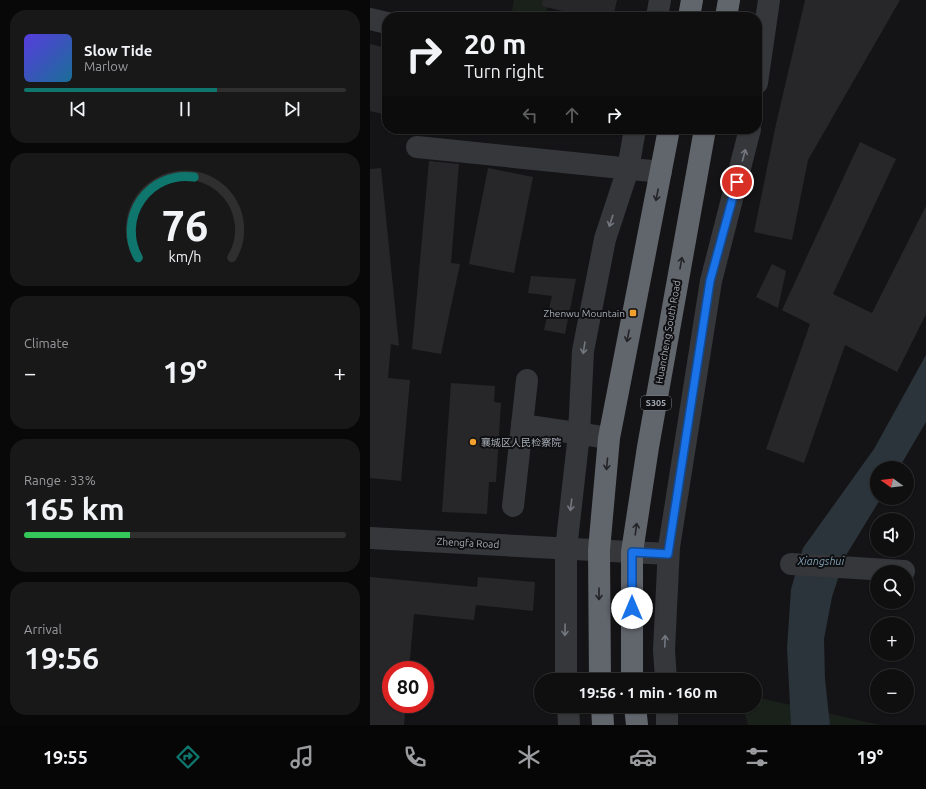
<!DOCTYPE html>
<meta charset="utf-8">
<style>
:root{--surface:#0f0f10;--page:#181819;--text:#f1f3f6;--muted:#9b9c9f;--line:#2f2f30;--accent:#0f766e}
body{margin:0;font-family:Ubuntu,"Noto Sans SC",sans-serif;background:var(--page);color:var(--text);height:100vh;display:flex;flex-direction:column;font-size:15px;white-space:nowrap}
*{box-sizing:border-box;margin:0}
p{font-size:13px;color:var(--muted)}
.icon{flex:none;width:22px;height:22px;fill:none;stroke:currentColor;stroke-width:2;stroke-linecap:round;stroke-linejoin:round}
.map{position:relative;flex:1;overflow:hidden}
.side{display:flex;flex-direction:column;gap:10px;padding:10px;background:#080809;width:370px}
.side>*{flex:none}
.top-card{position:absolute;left:12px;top:12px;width:380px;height:122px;border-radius:16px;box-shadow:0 1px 3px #0004,0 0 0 1px var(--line);background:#0f0f10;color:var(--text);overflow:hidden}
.needle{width:26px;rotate:285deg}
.controls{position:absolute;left:500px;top:461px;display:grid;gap:8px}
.controls a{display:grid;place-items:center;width:44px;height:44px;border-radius:50%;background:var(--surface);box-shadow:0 1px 3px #0004,0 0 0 1px var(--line);font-size:20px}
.speed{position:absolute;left:12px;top:661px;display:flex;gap:8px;font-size:20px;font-weight:700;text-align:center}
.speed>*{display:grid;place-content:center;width:52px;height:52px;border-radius:50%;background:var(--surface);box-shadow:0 1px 3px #0004,0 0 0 1px var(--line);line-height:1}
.speed .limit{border:6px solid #d22;background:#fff;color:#111}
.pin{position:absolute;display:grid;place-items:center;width:34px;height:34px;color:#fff;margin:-17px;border:2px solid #fff;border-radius:50%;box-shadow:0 1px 4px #0007}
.me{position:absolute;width:44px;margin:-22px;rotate:0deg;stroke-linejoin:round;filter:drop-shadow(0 0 3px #0008)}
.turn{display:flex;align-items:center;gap:14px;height:84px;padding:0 16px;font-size:18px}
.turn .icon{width:52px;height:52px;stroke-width:2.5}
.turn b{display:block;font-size:28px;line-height:34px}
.lanes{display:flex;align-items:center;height:38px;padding:0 16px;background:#0003;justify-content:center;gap:20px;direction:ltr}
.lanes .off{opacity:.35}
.big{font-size:30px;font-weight:700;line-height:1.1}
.side .tile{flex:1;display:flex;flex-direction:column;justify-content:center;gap:6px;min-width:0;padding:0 14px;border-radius:16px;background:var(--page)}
.side .dial{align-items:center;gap:0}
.dial svg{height:104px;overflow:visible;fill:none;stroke:var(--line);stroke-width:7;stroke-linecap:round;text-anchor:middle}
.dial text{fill:var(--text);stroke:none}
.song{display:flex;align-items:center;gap:12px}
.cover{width:48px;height:48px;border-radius:6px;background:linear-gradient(135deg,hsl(250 70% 55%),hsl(200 70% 35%))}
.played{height:4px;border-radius:2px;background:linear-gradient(90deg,var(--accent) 60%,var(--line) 60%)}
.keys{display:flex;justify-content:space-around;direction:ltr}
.heat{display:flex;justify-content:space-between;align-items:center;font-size:22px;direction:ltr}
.charge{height:6px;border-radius:3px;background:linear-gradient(90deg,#34c759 33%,var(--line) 0)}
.trip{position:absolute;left:164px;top:673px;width:228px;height:40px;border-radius:20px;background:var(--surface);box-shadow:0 1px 3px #0004,0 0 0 1px var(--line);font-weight:700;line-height:40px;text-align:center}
.dock{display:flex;height:64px;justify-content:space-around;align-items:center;background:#060606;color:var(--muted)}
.dock .icon{width:28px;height:28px}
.dock .on{color:var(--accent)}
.dock b{font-size:18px;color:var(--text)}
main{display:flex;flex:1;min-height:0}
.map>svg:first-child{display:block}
.green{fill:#1a211b}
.water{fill:#2a343a}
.building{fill:#27272a}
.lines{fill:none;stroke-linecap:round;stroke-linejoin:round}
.minor{stroke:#35373b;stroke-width:22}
.highway{stroke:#61656c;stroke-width:22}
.oneway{stroke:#73777f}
.oneway2{stroke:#242428}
.route-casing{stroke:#114b97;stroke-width:10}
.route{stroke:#1a73e8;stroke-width:7}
.poi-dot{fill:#f4a02f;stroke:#0f0f11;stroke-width:1.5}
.labels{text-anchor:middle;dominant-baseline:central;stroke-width:4;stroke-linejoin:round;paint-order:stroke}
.shield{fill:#0f0f11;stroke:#797d84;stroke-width:1}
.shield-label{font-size:9px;font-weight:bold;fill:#a6acb6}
.poi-label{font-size:10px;fill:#a6acb6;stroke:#0f0f11;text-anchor:end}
.street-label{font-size:10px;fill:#a6acb6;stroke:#0f0f11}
.water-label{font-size:11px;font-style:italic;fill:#7c9eb2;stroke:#0f0f11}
</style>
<main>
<section class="side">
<div class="tile">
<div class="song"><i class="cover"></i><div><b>Slow Tide</b><p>Marlow</p></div></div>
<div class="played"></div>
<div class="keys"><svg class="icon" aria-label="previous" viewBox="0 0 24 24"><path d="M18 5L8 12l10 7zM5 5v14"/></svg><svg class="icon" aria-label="pause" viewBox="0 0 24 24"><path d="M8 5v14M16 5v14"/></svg><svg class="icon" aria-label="next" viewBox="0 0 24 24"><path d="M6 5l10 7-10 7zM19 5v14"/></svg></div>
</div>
<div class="tile dial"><svg viewBox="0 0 100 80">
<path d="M14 69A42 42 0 1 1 86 69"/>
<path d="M14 69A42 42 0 0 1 57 7" stroke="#0f766e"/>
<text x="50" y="56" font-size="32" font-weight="700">76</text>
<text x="50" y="72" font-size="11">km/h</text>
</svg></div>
<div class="tile"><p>Climate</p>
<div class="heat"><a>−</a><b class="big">19°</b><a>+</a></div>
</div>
<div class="tile"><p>Range · 33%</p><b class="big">165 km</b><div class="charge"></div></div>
<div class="tile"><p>Arrival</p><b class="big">19:56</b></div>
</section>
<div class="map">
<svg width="556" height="725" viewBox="0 0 556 725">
<rect width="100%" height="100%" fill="#141416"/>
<g class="green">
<polygon points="144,0 179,0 175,17 141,17"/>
<polygon points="385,697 510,725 378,725 373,706 385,706"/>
</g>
<polygon class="water" points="556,355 556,422 529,468 507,468 507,498 511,498 475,557 462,597 454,639 455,679 460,725 421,725 417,648 421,589 433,548 504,449"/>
<g class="building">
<polygon points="173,0 247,0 243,17 217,17 172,6"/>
<polygon points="435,0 530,0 438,160 422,240 384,232 406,124"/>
<polygon points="0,44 17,48 17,115 0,111"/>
<polygon points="490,142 526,159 463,294 502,313 556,206 556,314 527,372 475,345 434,463 396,449 440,324 412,310"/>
<polygon points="59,161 89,164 81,263 90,264 71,354 42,349"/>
<polygon points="11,168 29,346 21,344 18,378 40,380 31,481 0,478 0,169"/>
<polygon points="118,168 163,177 144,273 99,264"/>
<polygon points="402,264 416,271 408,308 386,297"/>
<polygon points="161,276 206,279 195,334 174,330 182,296 158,293"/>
<polygon points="81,383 125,386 124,402 131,403 126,482 119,482 117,514 72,512"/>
<polygon points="0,577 107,587 108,577 165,582 163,611 106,605 104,620 44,614 39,670 21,670 21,704 36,704 34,725 0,725"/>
</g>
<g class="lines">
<g class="minor">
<polyline points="287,17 290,0"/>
<polyline points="0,19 17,23"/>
<polyline points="387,83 399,0"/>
<polyline points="47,147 291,172"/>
<polyline points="157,380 152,425 239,438"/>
<polyline points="143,506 152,425"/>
<polyline points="0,538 298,554"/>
<polyline points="421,564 534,571"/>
<polyline points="196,680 196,549 209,434 213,351 235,239 258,169 265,129"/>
<polyline points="296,680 294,650 299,547 341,281 380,129"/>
<polyline points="198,706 199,725"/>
<polyline points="297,706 297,725"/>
</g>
<g class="highway">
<polyline points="319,17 322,0"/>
<polyline points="356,17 359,0"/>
<polyline points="230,680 229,550 239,438 299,129"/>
<polyline points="262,680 262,552 278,447 335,129"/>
<polyline points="232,706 233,725"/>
<polyline points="265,706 267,725"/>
</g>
</g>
<defs><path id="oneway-shaft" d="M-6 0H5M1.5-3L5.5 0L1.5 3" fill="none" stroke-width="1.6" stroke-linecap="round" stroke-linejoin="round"/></defs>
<g class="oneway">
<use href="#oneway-shaft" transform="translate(374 155) rotate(-75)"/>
<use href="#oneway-shaft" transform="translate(241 221) rotate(108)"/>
<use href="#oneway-shaft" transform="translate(214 348) rotate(99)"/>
<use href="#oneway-shaft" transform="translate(201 505) rotate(97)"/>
<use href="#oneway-shaft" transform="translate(195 630) rotate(91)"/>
<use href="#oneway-shaft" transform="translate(295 641) rotate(-88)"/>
</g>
<g class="oneway2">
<use href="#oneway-shaft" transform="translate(287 195) rotate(101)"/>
<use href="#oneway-shaft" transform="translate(311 263) rotate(-80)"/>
<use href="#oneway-shaft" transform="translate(258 336) rotate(101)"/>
<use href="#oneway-shaft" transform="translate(237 464) rotate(95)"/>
<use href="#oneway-shaft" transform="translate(266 529) rotate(-82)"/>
<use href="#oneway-shaft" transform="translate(229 594) rotate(90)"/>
</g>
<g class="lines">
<defs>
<polyline id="route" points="262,608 262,552 298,554 340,281 367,182"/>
</defs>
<use href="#route" class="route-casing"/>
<use href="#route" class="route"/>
</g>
<g class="poi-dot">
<rect x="259" y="309" width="8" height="8" rx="2"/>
<circle cx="103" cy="442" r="4"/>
</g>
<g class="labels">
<rect class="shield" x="271" y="396" width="30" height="14" rx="3"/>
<g class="shield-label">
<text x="286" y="403">S305</text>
</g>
<g class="poi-label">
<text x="255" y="313">Zhenwu Mountain</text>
<text x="111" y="442" text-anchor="start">襄城区人民检察院</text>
</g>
<g class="street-label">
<text transform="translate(298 332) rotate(-80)">Huancheng South Road</text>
<text transform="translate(98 543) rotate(3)">Zhengfa Road</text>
</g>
<g class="water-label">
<text x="451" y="561">Xiangshui</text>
</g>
</g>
</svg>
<div class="controls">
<a><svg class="needle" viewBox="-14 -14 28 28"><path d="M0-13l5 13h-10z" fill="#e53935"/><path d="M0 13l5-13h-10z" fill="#9b9c9f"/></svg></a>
<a><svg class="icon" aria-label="sound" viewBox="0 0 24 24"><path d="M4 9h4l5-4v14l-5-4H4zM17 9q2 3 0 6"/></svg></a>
<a><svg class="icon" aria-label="search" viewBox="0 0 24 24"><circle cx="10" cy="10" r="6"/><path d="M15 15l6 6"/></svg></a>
<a>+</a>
<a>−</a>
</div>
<div class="speed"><div class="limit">80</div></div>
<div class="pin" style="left:367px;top:182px;background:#d93025"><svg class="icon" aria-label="arrive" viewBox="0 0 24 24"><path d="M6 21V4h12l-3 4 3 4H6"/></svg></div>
<svg class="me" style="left:262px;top:608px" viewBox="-20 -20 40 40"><circle r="19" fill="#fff"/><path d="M0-13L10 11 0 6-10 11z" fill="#1a73e8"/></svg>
<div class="trip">19:56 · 1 min · 160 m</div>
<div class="top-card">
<div class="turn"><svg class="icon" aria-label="right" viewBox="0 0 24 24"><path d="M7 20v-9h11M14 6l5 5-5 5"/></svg><div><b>20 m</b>Turn right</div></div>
<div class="lanes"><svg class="icon off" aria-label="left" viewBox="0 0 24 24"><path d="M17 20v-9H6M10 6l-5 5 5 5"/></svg><svg class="icon off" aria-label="ahead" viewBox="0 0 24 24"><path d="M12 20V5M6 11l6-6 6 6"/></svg><svg class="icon" aria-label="right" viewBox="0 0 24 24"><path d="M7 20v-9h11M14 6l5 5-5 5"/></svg></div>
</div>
</div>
</main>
<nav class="dock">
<b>19:55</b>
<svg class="icon on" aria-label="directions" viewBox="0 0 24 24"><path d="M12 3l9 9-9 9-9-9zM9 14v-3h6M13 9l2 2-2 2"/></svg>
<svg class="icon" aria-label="music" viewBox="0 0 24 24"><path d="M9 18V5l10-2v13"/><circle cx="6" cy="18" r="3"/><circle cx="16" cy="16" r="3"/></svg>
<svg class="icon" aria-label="phone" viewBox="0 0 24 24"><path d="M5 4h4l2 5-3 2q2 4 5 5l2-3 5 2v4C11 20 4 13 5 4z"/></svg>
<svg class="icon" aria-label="climate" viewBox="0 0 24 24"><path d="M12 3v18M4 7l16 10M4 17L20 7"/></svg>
<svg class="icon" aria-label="car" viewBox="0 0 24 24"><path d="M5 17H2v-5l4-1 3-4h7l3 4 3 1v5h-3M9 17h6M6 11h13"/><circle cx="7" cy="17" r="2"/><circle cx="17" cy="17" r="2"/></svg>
<svg class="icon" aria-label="filters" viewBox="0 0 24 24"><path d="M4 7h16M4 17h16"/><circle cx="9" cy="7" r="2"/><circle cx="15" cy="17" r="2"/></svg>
<b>19°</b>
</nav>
